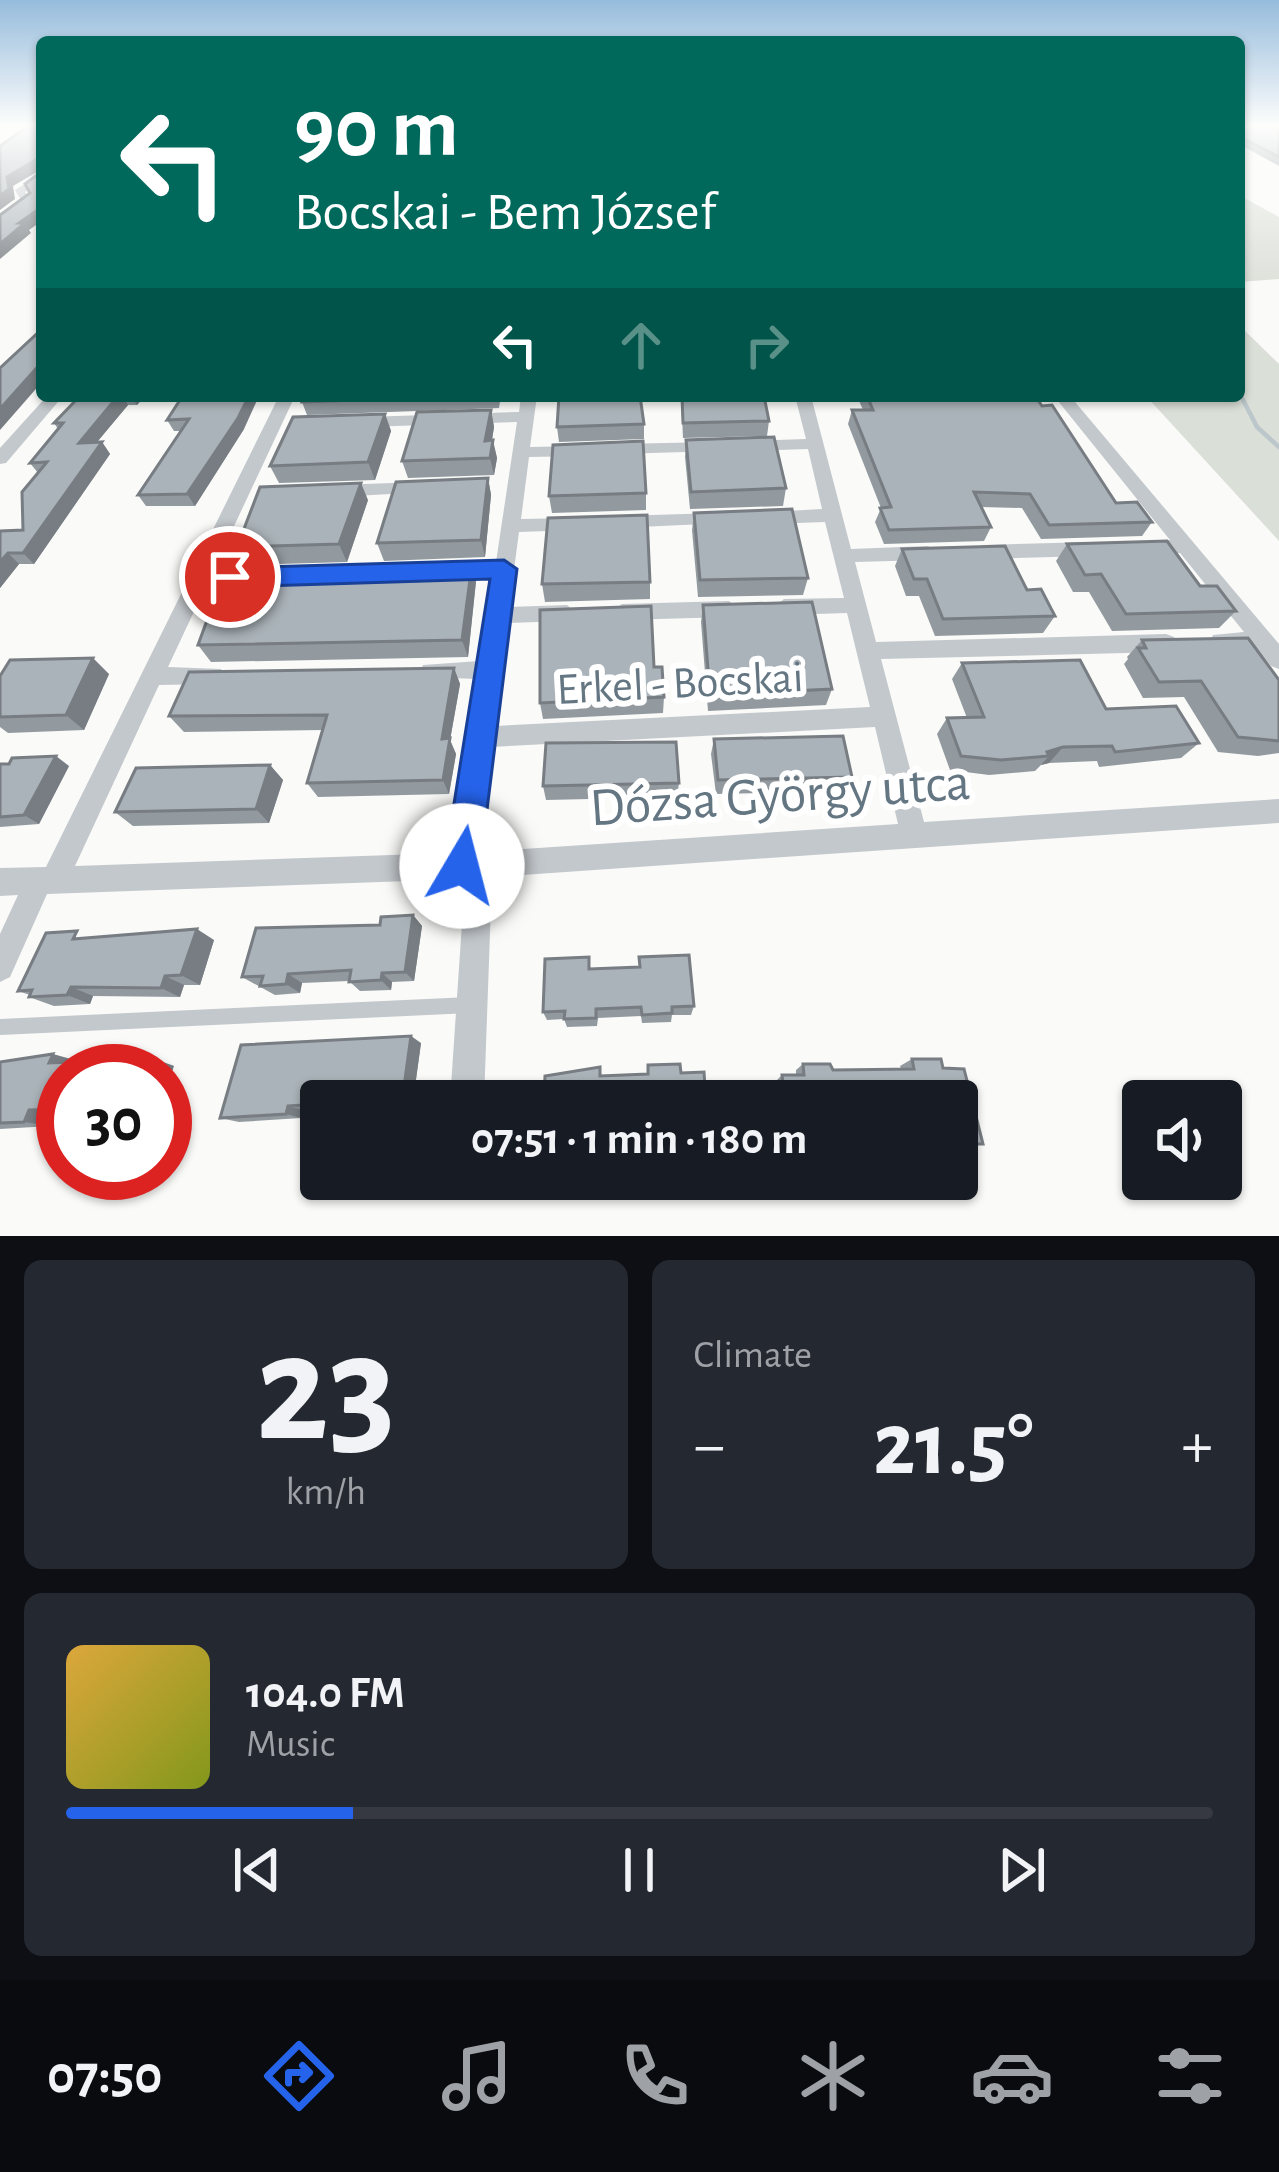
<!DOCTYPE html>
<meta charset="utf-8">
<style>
:root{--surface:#171b24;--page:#242831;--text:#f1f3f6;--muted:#9ea1a6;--line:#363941;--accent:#2563eb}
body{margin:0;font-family:"Alegreya Sans",sans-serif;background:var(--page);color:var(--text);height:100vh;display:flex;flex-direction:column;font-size:45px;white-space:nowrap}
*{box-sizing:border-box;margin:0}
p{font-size:39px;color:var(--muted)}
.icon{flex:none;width:66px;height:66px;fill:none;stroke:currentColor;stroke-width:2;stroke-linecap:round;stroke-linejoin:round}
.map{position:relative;height:1236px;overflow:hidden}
.panel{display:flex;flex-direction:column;gap:24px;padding:24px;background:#0d0f14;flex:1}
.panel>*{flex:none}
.hud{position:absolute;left:36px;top:36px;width:1209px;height:366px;border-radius:12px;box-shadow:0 3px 9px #0004;background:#00695c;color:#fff;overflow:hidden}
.buttons{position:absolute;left:1122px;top:1080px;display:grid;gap:24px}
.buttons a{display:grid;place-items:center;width:120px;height:120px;border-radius:12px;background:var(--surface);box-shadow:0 3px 9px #0004;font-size:60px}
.speed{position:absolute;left:36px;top:1044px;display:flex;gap:24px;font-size:60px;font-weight:700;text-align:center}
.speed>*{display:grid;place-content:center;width:156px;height:156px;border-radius:50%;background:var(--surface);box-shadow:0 3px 9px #0004;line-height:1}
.speed .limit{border:18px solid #d22;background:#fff;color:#111}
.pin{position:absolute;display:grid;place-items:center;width:102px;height:102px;color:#fff;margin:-51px;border:6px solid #fff;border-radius:50%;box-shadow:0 3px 12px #0007}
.me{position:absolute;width:132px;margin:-66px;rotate:8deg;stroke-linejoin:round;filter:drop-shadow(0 0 9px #0008)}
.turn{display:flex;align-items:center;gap:42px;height:252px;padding:0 60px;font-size:54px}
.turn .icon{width:156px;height:156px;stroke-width:2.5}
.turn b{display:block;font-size:84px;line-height:102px}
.lanes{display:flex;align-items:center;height:114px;padding:0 60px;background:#0003;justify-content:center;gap:60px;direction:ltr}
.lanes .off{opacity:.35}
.big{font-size:90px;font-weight:700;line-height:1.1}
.panel .tile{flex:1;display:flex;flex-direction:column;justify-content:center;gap:18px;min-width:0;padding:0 42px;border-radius:18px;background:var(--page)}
.panel .dial{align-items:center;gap:0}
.dial b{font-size:156px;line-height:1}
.song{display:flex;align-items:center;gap:36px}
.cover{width:144px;height:144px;border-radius:18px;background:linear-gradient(135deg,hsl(40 70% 55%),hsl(70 70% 35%))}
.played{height:12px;border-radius:6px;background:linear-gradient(90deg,var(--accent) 25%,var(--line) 25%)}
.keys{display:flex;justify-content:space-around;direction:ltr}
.heat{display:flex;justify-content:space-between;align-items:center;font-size:66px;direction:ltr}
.panel .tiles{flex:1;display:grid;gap:24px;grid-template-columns:1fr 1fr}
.tile:last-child{grid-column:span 2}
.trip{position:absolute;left:300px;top:1080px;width:678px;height:120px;border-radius:12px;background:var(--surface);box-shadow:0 3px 9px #0004;font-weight:700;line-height:120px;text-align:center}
.tab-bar{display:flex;height:192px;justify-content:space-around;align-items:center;background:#090b0e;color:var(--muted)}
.tab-bar .icon{width:84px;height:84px}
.tab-bar .selected{color:var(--accent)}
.tab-bar b{font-size:54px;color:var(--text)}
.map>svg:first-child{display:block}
.green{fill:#dadfd7}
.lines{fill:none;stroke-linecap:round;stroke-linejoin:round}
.stream{stroke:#bbc7cb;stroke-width:4.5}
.service{stroke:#c3c8cc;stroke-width:16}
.minor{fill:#c3c8cc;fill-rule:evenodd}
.wall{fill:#929a9f}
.shaded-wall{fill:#777d82}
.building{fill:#aab3b9;stroke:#777d82;stroke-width:3}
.route{fill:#2563eb;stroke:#184099;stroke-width:3}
.labels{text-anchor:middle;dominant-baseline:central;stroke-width:12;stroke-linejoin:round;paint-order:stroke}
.street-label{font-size:45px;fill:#657683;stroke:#fff}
.near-street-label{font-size:54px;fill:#657683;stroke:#fff}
</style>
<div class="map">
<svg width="1279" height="1236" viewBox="0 0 1279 1236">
<rect width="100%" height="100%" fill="#fafaf8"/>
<g class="green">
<polygon points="1239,195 1279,217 1279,279 1239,282"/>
<polygon points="1239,325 1279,364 1279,541 1146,396 1239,396"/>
</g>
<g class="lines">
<polyline class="stream" points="1239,392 1257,427 1279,447"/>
<polyline class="service" points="0,1027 470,1005"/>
<g class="minor">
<polygon points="42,173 42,181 25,192 31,202 0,224 0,216 21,200 15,190"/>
<polygon points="47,396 63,396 6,463 0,464 0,448"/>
<path d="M279,396H295L168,667L221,669L224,675L221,681L213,684L159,685L75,866L450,853L477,679L423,677L420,671L423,665L480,661L493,577L445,578L435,571L445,564L496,562L517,422L365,427L357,422L365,417L519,412L521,396H537L530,447L581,446L589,451L581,456L529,457L521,519L575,518L584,524L575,530L519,532L509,607L567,605L577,613L567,621L507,623L494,726L870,707L847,613L784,615L774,607L784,599L844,598L825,522L768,524L759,518L768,512L822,509L808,449L750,451L742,446L750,441L806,439L795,396H811L851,549L928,546L938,553L928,560L855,562L876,642L1166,634L1174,637L1177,643L1174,649L1166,652L881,659L924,822L1279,799V823L492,877L484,1101H450L465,879L47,894L10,977L0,982V934L18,895L0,896V868L46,867ZM875,727L898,824L477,852L491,747Z"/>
<polygon points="1054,396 1070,396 1279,644 1279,669 1271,666 1257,649 1213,647 1210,641 1213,635 1244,632 1180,553 1138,553 1135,548 1138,543 1170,540"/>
<polygon points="713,442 721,447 719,451 618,454 610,449 618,444"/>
<polygon points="420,482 429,488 426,492 337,497 328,491 337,485"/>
<polygon points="719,513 726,515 728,519 726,523 618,528 609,522 618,516"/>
<polygon points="1090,542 1100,549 1090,556 983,559 973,552 983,545"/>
<polygon points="729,601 739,609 729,617 622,620 612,612 622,604"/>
</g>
</g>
<g class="wall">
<polygon points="1239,126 1279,128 1279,166 1239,144"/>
<polygon points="80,396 145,396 137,405 128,405 97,442 102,442 110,454 34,564 19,564 0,588 0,531 23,530 38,473 30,463 58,429 54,423"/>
<polygon points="501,396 499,408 307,415 302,402"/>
<polygon points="681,396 764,396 769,421 767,436 683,438"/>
<polygon points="857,396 1035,396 1116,503 1152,522 1142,536 1041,539 1022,508 981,507 991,527 984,541 884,544 875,522 881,508 848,424 852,410 863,410"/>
<polygon points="189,399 244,429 195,506 146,506 138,495 181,431 174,431 167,420"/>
<polygon points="491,410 494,427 492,440 497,458 494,475 408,478 402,461"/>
<polygon points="385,414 391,431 375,480 279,483 270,466"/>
<polygon points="644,424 644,439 559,442 557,427"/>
<polygon points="686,440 786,488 783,506 690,509 685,457"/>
<polygon points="488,478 491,495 485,557 384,561 377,543"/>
<polygon points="646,493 646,510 552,513 549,496"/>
<polygon points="368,500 347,562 247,565 237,547"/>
<polygon points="694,513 808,578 803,595 698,597 692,530"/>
<polygon points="1067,544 1200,586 1236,611 1219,628 1112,631 1089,592 1073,592 1056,561"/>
<polygon points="902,549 1027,590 1055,616 1043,633 935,636 919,596 906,596 895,566"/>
<polygon points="476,581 468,657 211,662 198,645"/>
<polygon points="650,582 650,599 545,602 542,584"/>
<polygon points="703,605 832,689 826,705 708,711 701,622"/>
<polygon points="1142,640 1279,680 1279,753 1258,756 1218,752 1184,697 1143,698 1124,664 1128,659 1127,657"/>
<polygon points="962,663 1106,709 1199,743 1181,758 1099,767 1097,761 1049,763 1041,765 1035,771 989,775 950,770 937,734 947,718 967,718 952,679"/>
<polygon points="454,668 460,684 450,740 456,754 449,794 318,797 307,783 323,730 184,732 169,716"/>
<polygon points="109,674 84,730 8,733 0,727 0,676"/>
<polygon points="664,697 663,713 543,719 540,703"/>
<polygon points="714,739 852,777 845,791 716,794 711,754"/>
<polygon points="0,764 69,766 39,824 0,827"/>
<polygon points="270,765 283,780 269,823 133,826 115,812"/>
<polygon points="679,783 677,797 546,800 543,786"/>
<polygon points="413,915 422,926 414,981 392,982 391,990 360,991 349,981 302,983 300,993 275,995 242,977 380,925"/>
<polygon points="89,938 214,940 200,985 184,985 180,997 93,996 90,1004 54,1006 29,997 30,995 18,991"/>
<polygon points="591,969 694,1006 691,1015 672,1015 671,1022 642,1023 641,1016 598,1018 597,1026 567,1027 564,1019 547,1020 543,1012"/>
<polygon points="421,1043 413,1101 321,1101 321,1110 303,1110 301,1118 239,1122 220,1118"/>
<polygon points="155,1058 154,1060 174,1066 63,1071 63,1114 56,1114 51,1126 0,1129 0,1062 77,1062"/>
<polygon points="912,1059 943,1068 983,1144 957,1147 957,1101 778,1101 776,1081 782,1075 796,1075 796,1070 803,1064 833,1070 901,1069 900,1066"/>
</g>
<g class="shaded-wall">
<polygon points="37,159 42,169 13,186 15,199 0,210 0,196 7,177"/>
<polygon points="42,207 42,221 29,230 31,233 0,259 0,244 19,223"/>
<polygon points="42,362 42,382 0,430 0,409"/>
<polygon points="118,396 122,396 128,405 87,454 79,443"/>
<polygon points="131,396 145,396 137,405"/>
<polygon points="249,396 259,396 244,429 195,506 187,494"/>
<polygon points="491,410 494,427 489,458 485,441"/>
<polygon points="385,414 391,431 375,480 368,462"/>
<polygon points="493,440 497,458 494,475 490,458"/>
<polygon points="102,442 110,454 34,564 23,553"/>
<polygon points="488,478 491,495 485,557 481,540"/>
<polygon points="361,483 368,500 347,562 339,544"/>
<polygon points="8,553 19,564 0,588 0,562"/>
<polygon points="472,564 476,581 468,657 462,640"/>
<polygon points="93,658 109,674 84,730 66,715"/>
<polygon points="454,668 460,684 450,740 456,754 449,794 443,780 442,739"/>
<polygon points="1063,747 1049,763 1041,765 1049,756 1047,752"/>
<polygon points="56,756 69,766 39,824 24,815"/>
<polygon points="270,765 283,780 269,823 256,809"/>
<polygon points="413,915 422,926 414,981 405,972"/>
<polygon points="197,929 214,940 200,985 181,975"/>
<polygon points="382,973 392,982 391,990 381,980"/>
<polygon points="288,974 302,983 300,993 286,984"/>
<polygon points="165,976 184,985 180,997 161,988"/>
<polygon points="71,987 93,996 90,1004 67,995"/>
<polygon points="411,1036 421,1043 413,1101 402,1101"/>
<polygon points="133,1051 174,1066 165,1092 165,1071 149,1071 130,1060"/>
<polygon points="53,1054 78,1061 74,1069 49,1063"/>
<polygon points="288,1106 303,1110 301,1118 286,1114"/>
<polygon points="29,1110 56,1114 51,1126 24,1122"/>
</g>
<g class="building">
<polygon points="28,126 42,126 42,207 19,223 25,223 0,244 0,215 30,193 25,184 41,172 37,159 7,177 9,189 0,196 0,146"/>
<polygon points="1239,126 1276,126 1279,128 1279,157 1239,136 1239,131 1244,131 1239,128"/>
<polygon points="42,329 42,362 0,409 0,368"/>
<polygon points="80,396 118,396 79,443 102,442 23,553 8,553 0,562 0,531 23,530 22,492 47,462 30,463 63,423 54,423"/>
<polygon points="191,396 249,396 238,418 187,494 138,495 189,419 167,420 180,400 189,399"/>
<polygon points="304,396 474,396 302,402"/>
<polygon points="559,396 640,396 644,424 557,427"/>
<polygon points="682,396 764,396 769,421 683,423"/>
<polygon points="867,396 1035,396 1042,406 1052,405 1116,503 1137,502 1152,522 1049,525 1030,494 974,492 991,527 889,530 880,508 891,507 852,410 873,410"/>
<polygon points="491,410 485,441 493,440 490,458 402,461 417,412"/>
<polygon points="385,414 368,462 270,466 293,417"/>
<polygon points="774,437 786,488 691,492 686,440"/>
<polygon points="643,441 646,493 549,496 553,445"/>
<polygon points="488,478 481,540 377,543 396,482"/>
<polygon points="361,483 339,544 237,547 260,487"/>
<polygon points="792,509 808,578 700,580 694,513"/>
<polygon points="647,515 650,582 542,584 548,518"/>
<polygon points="1167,541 1200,586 1217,586 1236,611 1126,614 1101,574 1085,575 1067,544"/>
<polygon points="1005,546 1027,590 1041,589 1055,616 943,619 927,579 914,579 902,549"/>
<polygon points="472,564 462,640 198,645 225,571"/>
<polygon points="812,602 832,689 710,695 703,605"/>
<polygon points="651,606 654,667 662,667 664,697 540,703 540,610"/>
<polygon points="1248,638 1279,680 1279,741 1238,737 1201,681 1159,682 1138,648 1146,648 1142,640"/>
<polygon points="93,658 66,715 0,717 0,676 10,660"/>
<polygon points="1080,660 1106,709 1176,706 1199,743 1115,752 1112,746 1063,747 1047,752 1049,756 1001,760 961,756 947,718 984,717 962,663"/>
<polygon points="454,668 442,739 450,738 443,780 307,783 327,715 169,716 189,672"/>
<polygon points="843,736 852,777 718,780 714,739"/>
<polygon points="676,742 679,783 543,786 546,743"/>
<polygon points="56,756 24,815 0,817 0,764 9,764 12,758"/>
<polygon points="270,765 256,809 115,812 136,768"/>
<polygon points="413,915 405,972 382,973 381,980 349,982 351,970 288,974 286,984 260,986 263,976 242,977 256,928 380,925 381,917"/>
<polygon points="197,929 181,975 165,976 161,988 71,987 67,995 29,997 32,990 18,991 46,933 77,931 73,939"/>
<polygon points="689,955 694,1006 672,1007 672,1013 642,1015 641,1007 596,1009 596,1018 564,1019 565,1011 543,1012 545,959 589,957 589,969 640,967 639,957"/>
<polygon points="411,1036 402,1101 321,1101 321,1104 288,1106 286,1114 220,1118 241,1045"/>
<polygon points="133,1051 130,1060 153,1059 149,1071 63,1071 63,1109 29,1110 24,1122 0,1123 0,1062 53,1054 49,1063 98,1061 101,1052"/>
<polygon points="912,1059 941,1059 943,1068 964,1069 983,1144 957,1144 957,1101 785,1101 782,1075 804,1075 803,1064 830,1064 833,1070 914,1069"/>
<polygon points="680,1064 681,1073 704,1072 706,1101 544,1101 545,1076 600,1067 600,1076 648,1074 648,1065"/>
</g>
<linearGradient id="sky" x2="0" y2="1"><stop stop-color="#96bcdc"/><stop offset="0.42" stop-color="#fdfdfc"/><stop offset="1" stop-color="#fdfdfc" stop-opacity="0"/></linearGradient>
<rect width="1279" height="299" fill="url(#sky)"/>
<polygon class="route" points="504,560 517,569 480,866 474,878 462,883 450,878 444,866 490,579 230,587 217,577 230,568"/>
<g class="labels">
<g class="street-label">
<text transform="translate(680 684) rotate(-3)">Erkel - Bocskai</text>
</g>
<g class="near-street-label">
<text transform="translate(780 796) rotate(-4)">Dózsa György utca</text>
</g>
</g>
</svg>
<div class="buttons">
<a><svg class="icon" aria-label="sound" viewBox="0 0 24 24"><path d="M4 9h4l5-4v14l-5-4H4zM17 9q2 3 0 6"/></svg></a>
</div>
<div class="speed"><div class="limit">30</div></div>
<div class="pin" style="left:230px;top:577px;background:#d93025"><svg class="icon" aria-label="arrive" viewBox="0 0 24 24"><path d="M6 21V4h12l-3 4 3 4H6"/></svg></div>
<svg class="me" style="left:462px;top:866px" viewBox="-20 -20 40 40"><circle r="19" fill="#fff"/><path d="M0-13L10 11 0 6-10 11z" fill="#2563eb"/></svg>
<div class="trip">07:51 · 1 min · 180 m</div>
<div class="hud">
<div class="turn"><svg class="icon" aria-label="left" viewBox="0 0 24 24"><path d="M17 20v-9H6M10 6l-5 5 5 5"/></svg><div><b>90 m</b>Bocskai - Bem József</div></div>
<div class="lanes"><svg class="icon" aria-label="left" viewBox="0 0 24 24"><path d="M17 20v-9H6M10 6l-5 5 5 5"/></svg><svg class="icon off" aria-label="ahead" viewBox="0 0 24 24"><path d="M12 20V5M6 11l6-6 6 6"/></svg><svg class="icon off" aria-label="right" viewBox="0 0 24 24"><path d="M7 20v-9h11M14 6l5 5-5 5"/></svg></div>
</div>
</div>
<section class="panel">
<div class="tiles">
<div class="tile dial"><b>23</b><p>km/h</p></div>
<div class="tile"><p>Climate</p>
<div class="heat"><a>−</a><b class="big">21.5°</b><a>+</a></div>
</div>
<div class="tile">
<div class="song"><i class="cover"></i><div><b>104.0 FM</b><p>Music</p></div></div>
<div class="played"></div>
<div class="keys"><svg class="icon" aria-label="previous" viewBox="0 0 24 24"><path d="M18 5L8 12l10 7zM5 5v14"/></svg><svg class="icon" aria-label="pause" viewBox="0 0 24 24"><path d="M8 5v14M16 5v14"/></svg><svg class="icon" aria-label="next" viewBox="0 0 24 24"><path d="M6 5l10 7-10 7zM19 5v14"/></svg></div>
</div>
</div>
</section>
<nav class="tab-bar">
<b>07:50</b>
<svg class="icon selected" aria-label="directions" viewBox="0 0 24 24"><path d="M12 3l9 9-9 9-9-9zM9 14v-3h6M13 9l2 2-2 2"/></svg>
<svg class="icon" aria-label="music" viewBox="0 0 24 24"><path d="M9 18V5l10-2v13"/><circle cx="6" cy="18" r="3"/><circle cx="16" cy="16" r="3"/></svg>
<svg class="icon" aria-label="phone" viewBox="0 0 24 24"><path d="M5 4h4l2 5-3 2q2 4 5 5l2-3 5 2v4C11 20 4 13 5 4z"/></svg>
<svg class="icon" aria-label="climate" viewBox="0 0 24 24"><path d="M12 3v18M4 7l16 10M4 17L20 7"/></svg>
<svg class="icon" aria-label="car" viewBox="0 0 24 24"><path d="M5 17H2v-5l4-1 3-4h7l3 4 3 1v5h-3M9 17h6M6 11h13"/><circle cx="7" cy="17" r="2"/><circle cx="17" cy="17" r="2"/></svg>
<svg class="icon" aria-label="filters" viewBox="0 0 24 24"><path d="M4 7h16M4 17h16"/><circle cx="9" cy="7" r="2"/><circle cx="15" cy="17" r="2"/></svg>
</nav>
